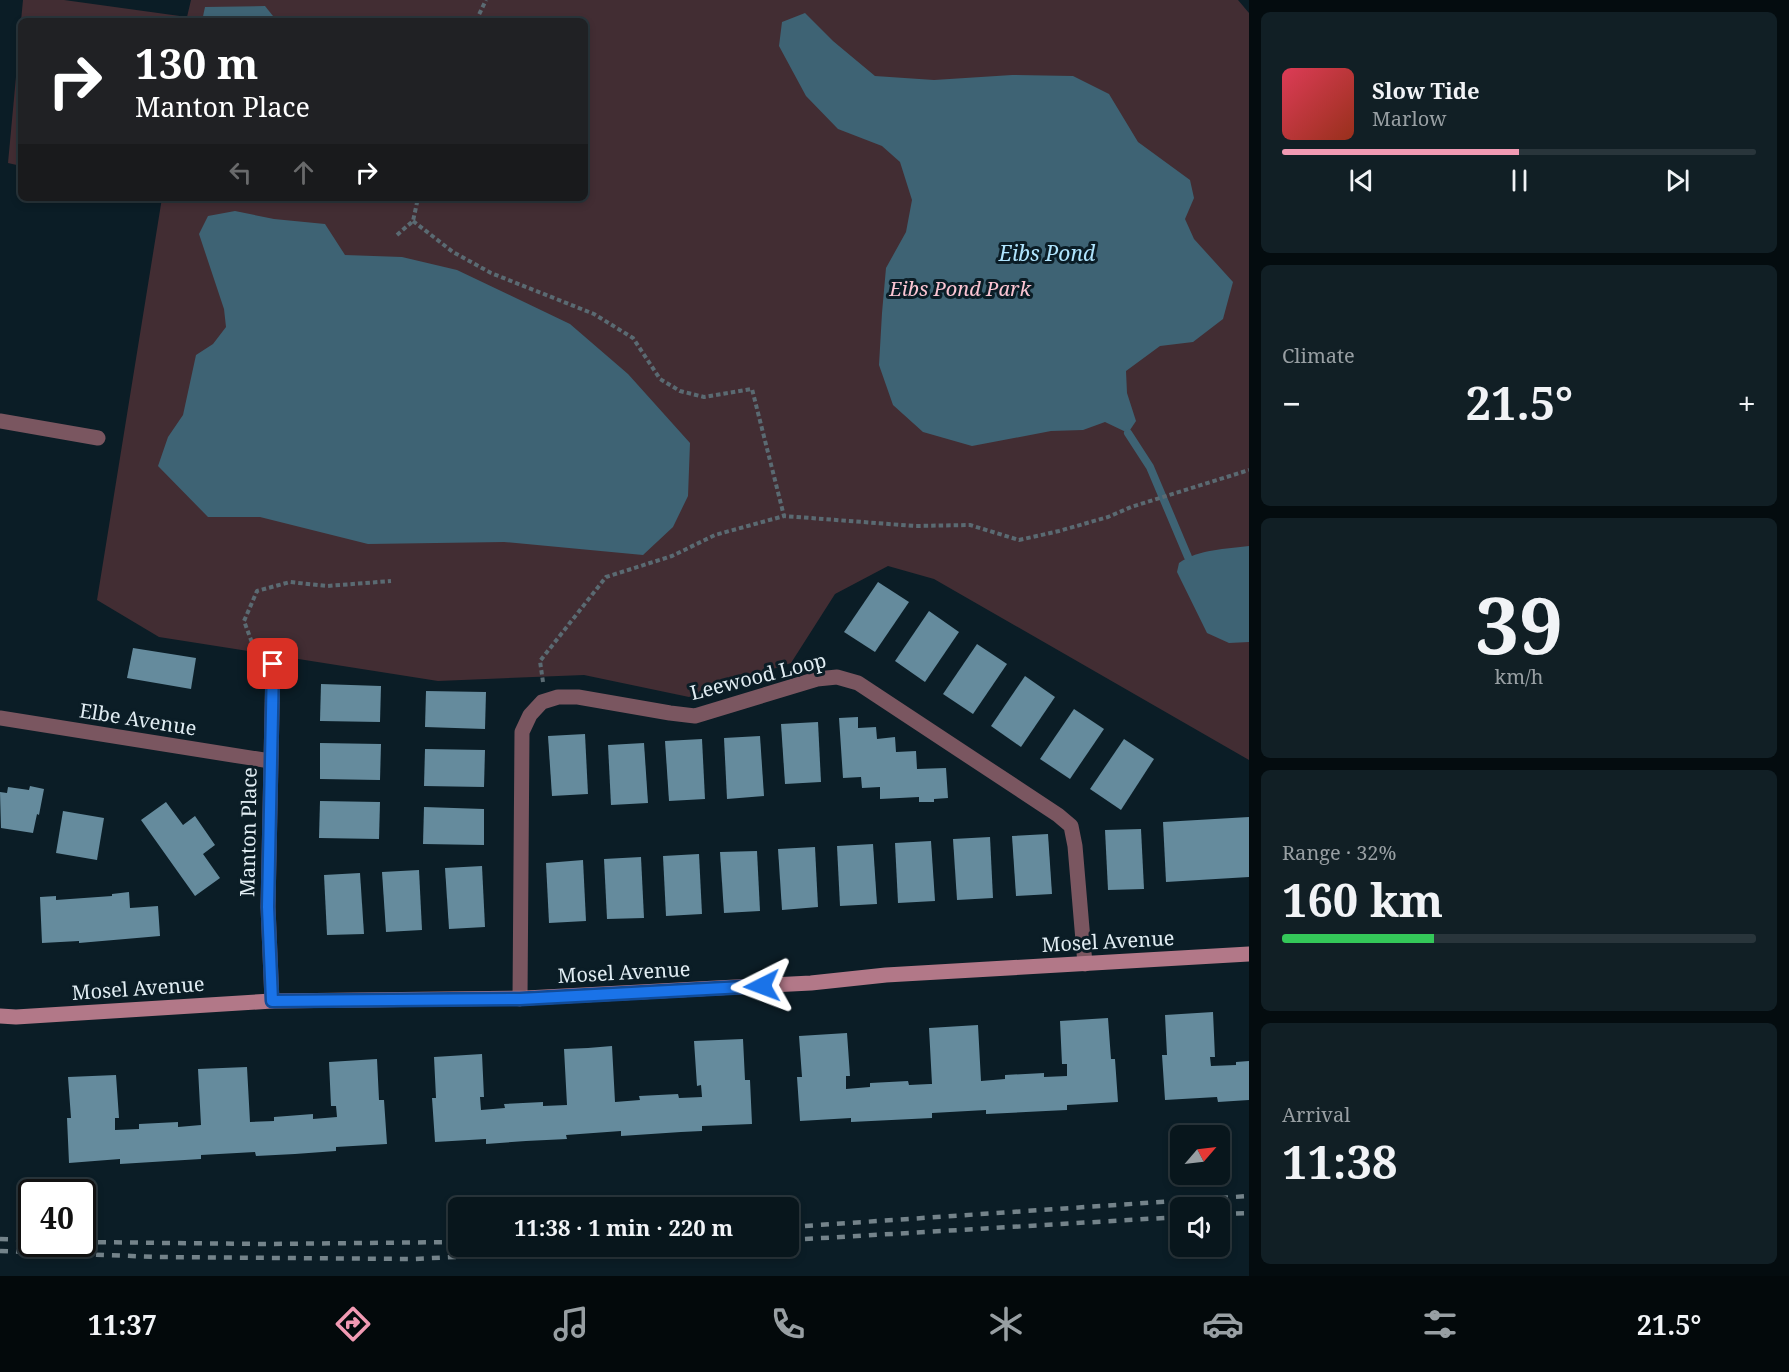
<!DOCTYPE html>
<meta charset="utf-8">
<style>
:root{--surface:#08161c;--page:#111f25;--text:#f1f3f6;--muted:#989fa3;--line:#29353b;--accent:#f19ab3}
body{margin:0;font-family:"Noto Serif",serif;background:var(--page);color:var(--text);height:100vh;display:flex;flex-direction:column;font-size:22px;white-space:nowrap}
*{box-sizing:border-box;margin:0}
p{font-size:20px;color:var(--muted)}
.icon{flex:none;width:33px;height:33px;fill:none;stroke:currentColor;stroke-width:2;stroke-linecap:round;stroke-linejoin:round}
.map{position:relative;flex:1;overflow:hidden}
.details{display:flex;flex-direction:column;gap:12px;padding:12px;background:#040c0f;width:540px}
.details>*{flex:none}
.guide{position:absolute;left:18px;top:18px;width:570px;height:183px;border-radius:9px;box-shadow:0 3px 9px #0003,0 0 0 2px var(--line);background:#202124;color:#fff;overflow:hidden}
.needle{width:39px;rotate:62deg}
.tools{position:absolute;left:1170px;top:1125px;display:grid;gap:12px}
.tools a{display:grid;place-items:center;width:60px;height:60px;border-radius:9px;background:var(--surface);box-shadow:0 3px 9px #0003,0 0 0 2px var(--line);font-size:30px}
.speed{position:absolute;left:18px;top:1179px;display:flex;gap:12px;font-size:30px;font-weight:700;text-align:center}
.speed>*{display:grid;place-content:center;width:78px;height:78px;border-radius:50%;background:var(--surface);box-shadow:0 3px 9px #0003,0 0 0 2px var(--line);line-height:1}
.speed .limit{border:3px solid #111;border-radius:9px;background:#fff;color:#111}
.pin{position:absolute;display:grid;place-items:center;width:51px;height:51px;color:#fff;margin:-26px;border-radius:12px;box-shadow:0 3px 9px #0006}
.me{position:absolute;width:66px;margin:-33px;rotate:267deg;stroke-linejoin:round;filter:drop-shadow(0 0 4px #0008)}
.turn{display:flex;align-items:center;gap:21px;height:126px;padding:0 18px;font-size:27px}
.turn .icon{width:78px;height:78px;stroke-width:2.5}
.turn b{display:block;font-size:42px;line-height:51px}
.lanes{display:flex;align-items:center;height:57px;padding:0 18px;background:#0003;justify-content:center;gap:30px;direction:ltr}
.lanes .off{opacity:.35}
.big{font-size:45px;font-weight:700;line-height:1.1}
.details .card{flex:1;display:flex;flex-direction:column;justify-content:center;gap:9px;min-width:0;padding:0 21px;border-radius:9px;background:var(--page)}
.details .dial{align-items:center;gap:0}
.dial b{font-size:78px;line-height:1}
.song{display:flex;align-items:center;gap:18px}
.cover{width:72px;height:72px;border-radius:9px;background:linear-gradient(135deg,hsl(350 70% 55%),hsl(10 70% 35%))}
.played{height:6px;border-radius:3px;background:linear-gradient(90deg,var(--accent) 50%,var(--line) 50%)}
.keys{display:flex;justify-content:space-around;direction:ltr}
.heat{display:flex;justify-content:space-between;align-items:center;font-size:33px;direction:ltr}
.charge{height:9px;border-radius:4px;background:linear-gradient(90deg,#34c759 32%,var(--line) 0)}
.trip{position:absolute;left:448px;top:1197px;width:351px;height:60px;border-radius:9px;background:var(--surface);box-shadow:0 3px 9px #0003,0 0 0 2px var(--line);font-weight:700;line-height:60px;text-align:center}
.menu{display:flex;height:96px;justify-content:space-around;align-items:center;background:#03090b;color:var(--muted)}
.menu .icon{width:42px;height:42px}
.menu .current{color:var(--accent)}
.menu b{font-size:27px;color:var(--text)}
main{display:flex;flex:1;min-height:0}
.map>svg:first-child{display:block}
.green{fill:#422d33}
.water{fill:#3e6374}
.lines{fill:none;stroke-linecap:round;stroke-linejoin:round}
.stream{stroke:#3e6374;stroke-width:8}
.building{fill:#658b9d}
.path{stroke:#5a6a72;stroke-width:4;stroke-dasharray:4.5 3;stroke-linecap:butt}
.street{stroke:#7a5660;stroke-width:15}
.secondary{stroke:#b27888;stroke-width:15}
.rail{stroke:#74838a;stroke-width:4.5;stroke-dasharray:8 8;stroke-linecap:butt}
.route-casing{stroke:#114b97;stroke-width:15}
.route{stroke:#1a73e8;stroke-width:10}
.labels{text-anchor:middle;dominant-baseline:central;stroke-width:6;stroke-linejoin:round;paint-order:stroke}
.park-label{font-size:20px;font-style:italic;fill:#fcc5d3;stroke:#0b1d26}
.street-label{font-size:20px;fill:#e1edf3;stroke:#0b1d26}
.water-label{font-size:21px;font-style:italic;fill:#b0e5fe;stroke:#0b1d26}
</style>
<main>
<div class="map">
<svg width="1249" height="1276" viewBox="0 0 1249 1276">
<rect width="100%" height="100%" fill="#0b1d26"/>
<g class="green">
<polygon points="23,0 64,0 187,17 191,0 1238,0 1249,13 1249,760 934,579 888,566 835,594 791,663 689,697 584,675 438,681 159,637 97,600 162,198 585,198 585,21 21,21"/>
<polygon points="21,23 21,166 8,163"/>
</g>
<g class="water">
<polygon points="265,6 277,21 202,21 205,7"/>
<polygon points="805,13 833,41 875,76 934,80 1012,75 1073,76 1109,94 1138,142 1190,180 1194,198 1185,219 1194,239 1233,282 1223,319 1193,342 1160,346 1126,371 1127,393 1136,421 1128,433 1105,422 1083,430 1051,431 972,446 923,432 893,405 879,365 882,313 886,268 906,232 912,200 900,162 882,146 838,129 806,96 779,46 782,22"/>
<polygon points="235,211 274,219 325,224 345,255 402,257 457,270 570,324 628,374 690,443 688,496 673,527 643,555 504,542 368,544 260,517 208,517 158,466 168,437 183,415 196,355 213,344 226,327 224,309 199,234 208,216"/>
<path d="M1249,546V642L1229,643L1207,633L1177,572L1179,563C1199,549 1226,549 1249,546Z"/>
</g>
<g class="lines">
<polyline class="stream" points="1128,433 1150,467 1188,557"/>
</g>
<g class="building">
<polygon points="878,582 909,602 875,652 844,632"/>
<polygon points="929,611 959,632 925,682 895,661"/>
<polygon points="977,644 1007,664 973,714 943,694"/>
<polygon points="133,648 196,658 191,689 127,678"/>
<polygon points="1025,676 1055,697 1021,747 991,726"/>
<polygon points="321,684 381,686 380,722 320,721"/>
<polygon points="426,691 486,692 485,729 425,727"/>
<polygon points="1074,709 1104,729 1070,779 1040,759"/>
<polygon points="858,717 858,728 876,727 877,739 895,737 896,752 916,751 917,769 946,768 948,798 934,799 934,802 919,802 919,797 880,799 880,787 862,788 861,777 843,778 839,718"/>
<polygon points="818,722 821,782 785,784 781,724"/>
<polygon points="585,734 588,794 552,796 548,736"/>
<polygon points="760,736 764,796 727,799 724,738"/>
<polygon points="702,739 705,799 669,801 665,741"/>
<polygon points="1124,739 1154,759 1121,810 1090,789"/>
<polygon points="320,743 381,744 380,780 320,779"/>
<polygon points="644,743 648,803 611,805 608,745"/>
<polygon points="425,749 485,750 484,787 424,786"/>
<polygon points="30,786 44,789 39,815 37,814 33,833 1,828 0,792 7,793 8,787 29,790"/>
<polygon points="320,801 380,802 379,839 319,838"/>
<polygon points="166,802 183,825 195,816 215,845 203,854 220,878 195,896 141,820"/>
<polygon points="424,807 484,809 484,845 423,844"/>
<polygon points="63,811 104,818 97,860 56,853"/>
<polygon points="1249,817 1249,877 1166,882 1163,822"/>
<polygon points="1141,829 1144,889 1108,890 1105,830"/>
<polygon points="1048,834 1052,894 1016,896 1012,836"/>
<polygon points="990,837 993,898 957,900 953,839"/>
<polygon points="931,841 935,901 898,903 895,843"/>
<polygon points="873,844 877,904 840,906 837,846"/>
<polygon points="815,847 818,907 782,910 778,849"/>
<polygon points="757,851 760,911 724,913 720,852"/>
<polygon points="699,854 702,914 666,916 663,856"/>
<polygon points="641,857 644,918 607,919 604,859"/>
<polygon points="583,860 586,921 549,923 546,863"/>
<polygon points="482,866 485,927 449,929 445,868"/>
<polygon points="419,870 422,930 386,932 382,872"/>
<polygon points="360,873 364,934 327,935 324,875"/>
<polygon points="129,892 130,908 158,906 160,936 79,943 79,941 42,943 40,897 56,896 56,900 112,896 112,894"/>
<polygon points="1213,1012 1215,1057 1210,1057 1211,1066 1236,1065 1236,1062 1249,1061 1249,1100 1218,1102 1217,1097 1165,1100 1162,1055 1167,1055 1165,1015"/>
<polygon points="1108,1018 1111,1059 1115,1059 1118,1102 1067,1105 1067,1110 1046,1111 986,1114 986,1110 932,1113 932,1118 851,1122 851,1118 800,1121 797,1077 802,1077 799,1036 847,1033 850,1076 846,1076 846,1089 870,1087 870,1083 908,1081 909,1085 930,1084 932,1084 929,1028 978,1025 981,1081 1005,1079 1005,1075 1044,1073 1044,1077 1067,1076 1067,1064 1062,1064 1060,1021"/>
<polygon points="743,1039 745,1080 750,1080 752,1124 702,1126 702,1131 681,1132 621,1136 621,1131 566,1135 567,1139 526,1141 486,1144 486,1139 435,1142 432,1098 436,1098 434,1057 482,1054 484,1097 480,1097 481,1110 505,1108 504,1104 543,1102 543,1106 567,1105 564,1049 588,1048 612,1046 615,1102 640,1100 639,1096 678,1094 679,1098 702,1097 701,1085 697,1086 694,1041"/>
<polygon points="377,1059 379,1100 384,1100 387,1144 336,1147 336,1151 295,1154 256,1156 255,1152 201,1155 201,1159 120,1164 120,1159 69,1163 67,1118 71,1118 68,1077 116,1075 119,1118 115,1118 115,1130 139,1129 139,1124 178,1122 178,1127 201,1125 198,1069 247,1067 250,1122 274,1121 274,1117 313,1114 313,1119 337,1117 336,1106 331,1106 329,1062"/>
</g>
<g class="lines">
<g class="path">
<polyline points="476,21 486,0"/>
<polyline points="413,221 453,252 491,273 594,314 633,338 660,379 680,391 704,397 752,389 784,516 915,526 970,525 1019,540 1059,531 1108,517 1131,507 1249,470"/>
<polyline points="397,235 413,221 418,198"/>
<polyline points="257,656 244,621 257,591 290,582 327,586 391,581"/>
<polyline points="543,682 540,661 606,577 672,556 715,535 784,516"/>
</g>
<g class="street">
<polyline points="0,421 98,438"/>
<polyline points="0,718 270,761"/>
<polyline points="520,999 522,732 530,715 542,702 558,697 578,697 670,713 695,716 817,679 837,677 858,683 1058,815 1071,826 1075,846 1085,964"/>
<polyline points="272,1001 268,907 273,664"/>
</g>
<polyline class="secondary" points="0,1016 16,1017 272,1001 526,998 811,983 886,975 1249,954"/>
<g class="rail">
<polyline points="1220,1214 1249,1213"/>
<polyline points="789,1227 1249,1196"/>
<polyline points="0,1239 32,1240"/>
<polyline points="789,1240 1180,1217"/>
<polyline points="82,1242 264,1244 459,1242"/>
<polyline points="0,1251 158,1257 414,1259 678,1246"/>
</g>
</g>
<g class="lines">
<defs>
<polyline id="route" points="273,664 268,907 272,1001 520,999 762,986"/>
</defs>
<use href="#route" class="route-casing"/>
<use href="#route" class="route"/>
</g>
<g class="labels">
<g class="park-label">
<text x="960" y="288">Eibs Pond Park</text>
</g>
<g class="street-label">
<text transform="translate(758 676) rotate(-14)">Leewood Loop</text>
<text transform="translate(138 719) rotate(9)">Elbe Avenue</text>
<text transform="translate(248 832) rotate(-89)">Manton Place</text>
<text transform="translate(1108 941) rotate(-3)">Mosel Avenue</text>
<text transform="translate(624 972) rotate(-3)">Mosel Avenue</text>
<text transform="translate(138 988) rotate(-4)">Mosel Avenue</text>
</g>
<g class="water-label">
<text x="1047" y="253">Eibs Pond</text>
</g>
</g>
</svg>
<div class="tools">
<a><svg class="needle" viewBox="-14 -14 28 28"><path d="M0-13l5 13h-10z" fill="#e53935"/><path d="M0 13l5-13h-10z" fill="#989fa3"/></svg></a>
<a><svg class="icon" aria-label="sound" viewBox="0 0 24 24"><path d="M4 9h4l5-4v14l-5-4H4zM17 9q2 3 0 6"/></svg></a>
</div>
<div class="speed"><div class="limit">40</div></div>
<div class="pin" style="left:273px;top:664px;background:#d93025"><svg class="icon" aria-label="arrive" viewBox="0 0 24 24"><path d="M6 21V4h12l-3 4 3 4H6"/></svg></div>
<svg class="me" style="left:762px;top:986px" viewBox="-20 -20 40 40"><path d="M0-17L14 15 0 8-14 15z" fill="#1a73e8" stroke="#fff" stroke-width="4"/></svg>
<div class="trip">11:38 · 1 min · 220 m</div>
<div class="guide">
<div class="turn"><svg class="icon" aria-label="right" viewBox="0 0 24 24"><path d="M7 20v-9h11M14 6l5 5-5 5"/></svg><div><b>130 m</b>Manton Place</div></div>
<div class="lanes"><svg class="icon off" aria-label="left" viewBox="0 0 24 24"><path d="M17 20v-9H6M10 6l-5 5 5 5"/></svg><svg class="icon off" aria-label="ahead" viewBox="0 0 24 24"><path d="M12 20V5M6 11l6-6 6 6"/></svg><svg class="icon" aria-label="right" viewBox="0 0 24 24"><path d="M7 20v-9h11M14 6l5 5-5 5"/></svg></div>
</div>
</div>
<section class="details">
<div class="card">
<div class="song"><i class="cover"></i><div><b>Slow Tide</b><p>Marlow</p></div></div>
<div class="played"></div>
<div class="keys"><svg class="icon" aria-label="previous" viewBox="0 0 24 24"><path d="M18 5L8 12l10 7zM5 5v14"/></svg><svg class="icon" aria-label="pause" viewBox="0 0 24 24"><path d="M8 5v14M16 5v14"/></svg><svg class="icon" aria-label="next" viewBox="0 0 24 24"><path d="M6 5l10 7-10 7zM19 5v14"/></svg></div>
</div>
<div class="card"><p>Climate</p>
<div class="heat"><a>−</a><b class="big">21.5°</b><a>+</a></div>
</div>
<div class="card dial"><b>39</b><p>km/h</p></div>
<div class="card"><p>Range · 32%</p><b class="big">160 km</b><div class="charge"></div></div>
<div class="card"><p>Arrival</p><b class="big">11:38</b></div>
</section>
</main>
<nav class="menu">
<b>11:37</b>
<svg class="icon current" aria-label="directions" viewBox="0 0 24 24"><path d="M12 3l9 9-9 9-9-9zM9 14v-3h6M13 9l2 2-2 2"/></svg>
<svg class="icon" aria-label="music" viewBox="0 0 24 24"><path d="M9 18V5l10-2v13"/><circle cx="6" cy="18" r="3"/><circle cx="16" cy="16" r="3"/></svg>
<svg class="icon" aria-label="phone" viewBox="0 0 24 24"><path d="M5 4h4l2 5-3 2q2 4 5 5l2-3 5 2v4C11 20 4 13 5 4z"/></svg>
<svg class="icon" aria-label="climate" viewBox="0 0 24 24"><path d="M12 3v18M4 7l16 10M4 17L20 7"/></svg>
<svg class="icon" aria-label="car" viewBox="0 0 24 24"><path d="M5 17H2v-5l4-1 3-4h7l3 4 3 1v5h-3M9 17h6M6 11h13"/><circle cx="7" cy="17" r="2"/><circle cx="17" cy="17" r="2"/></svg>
<svg class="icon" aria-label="filters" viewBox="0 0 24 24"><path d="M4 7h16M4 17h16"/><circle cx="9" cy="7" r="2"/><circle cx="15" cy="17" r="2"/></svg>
<b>21.5°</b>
</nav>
